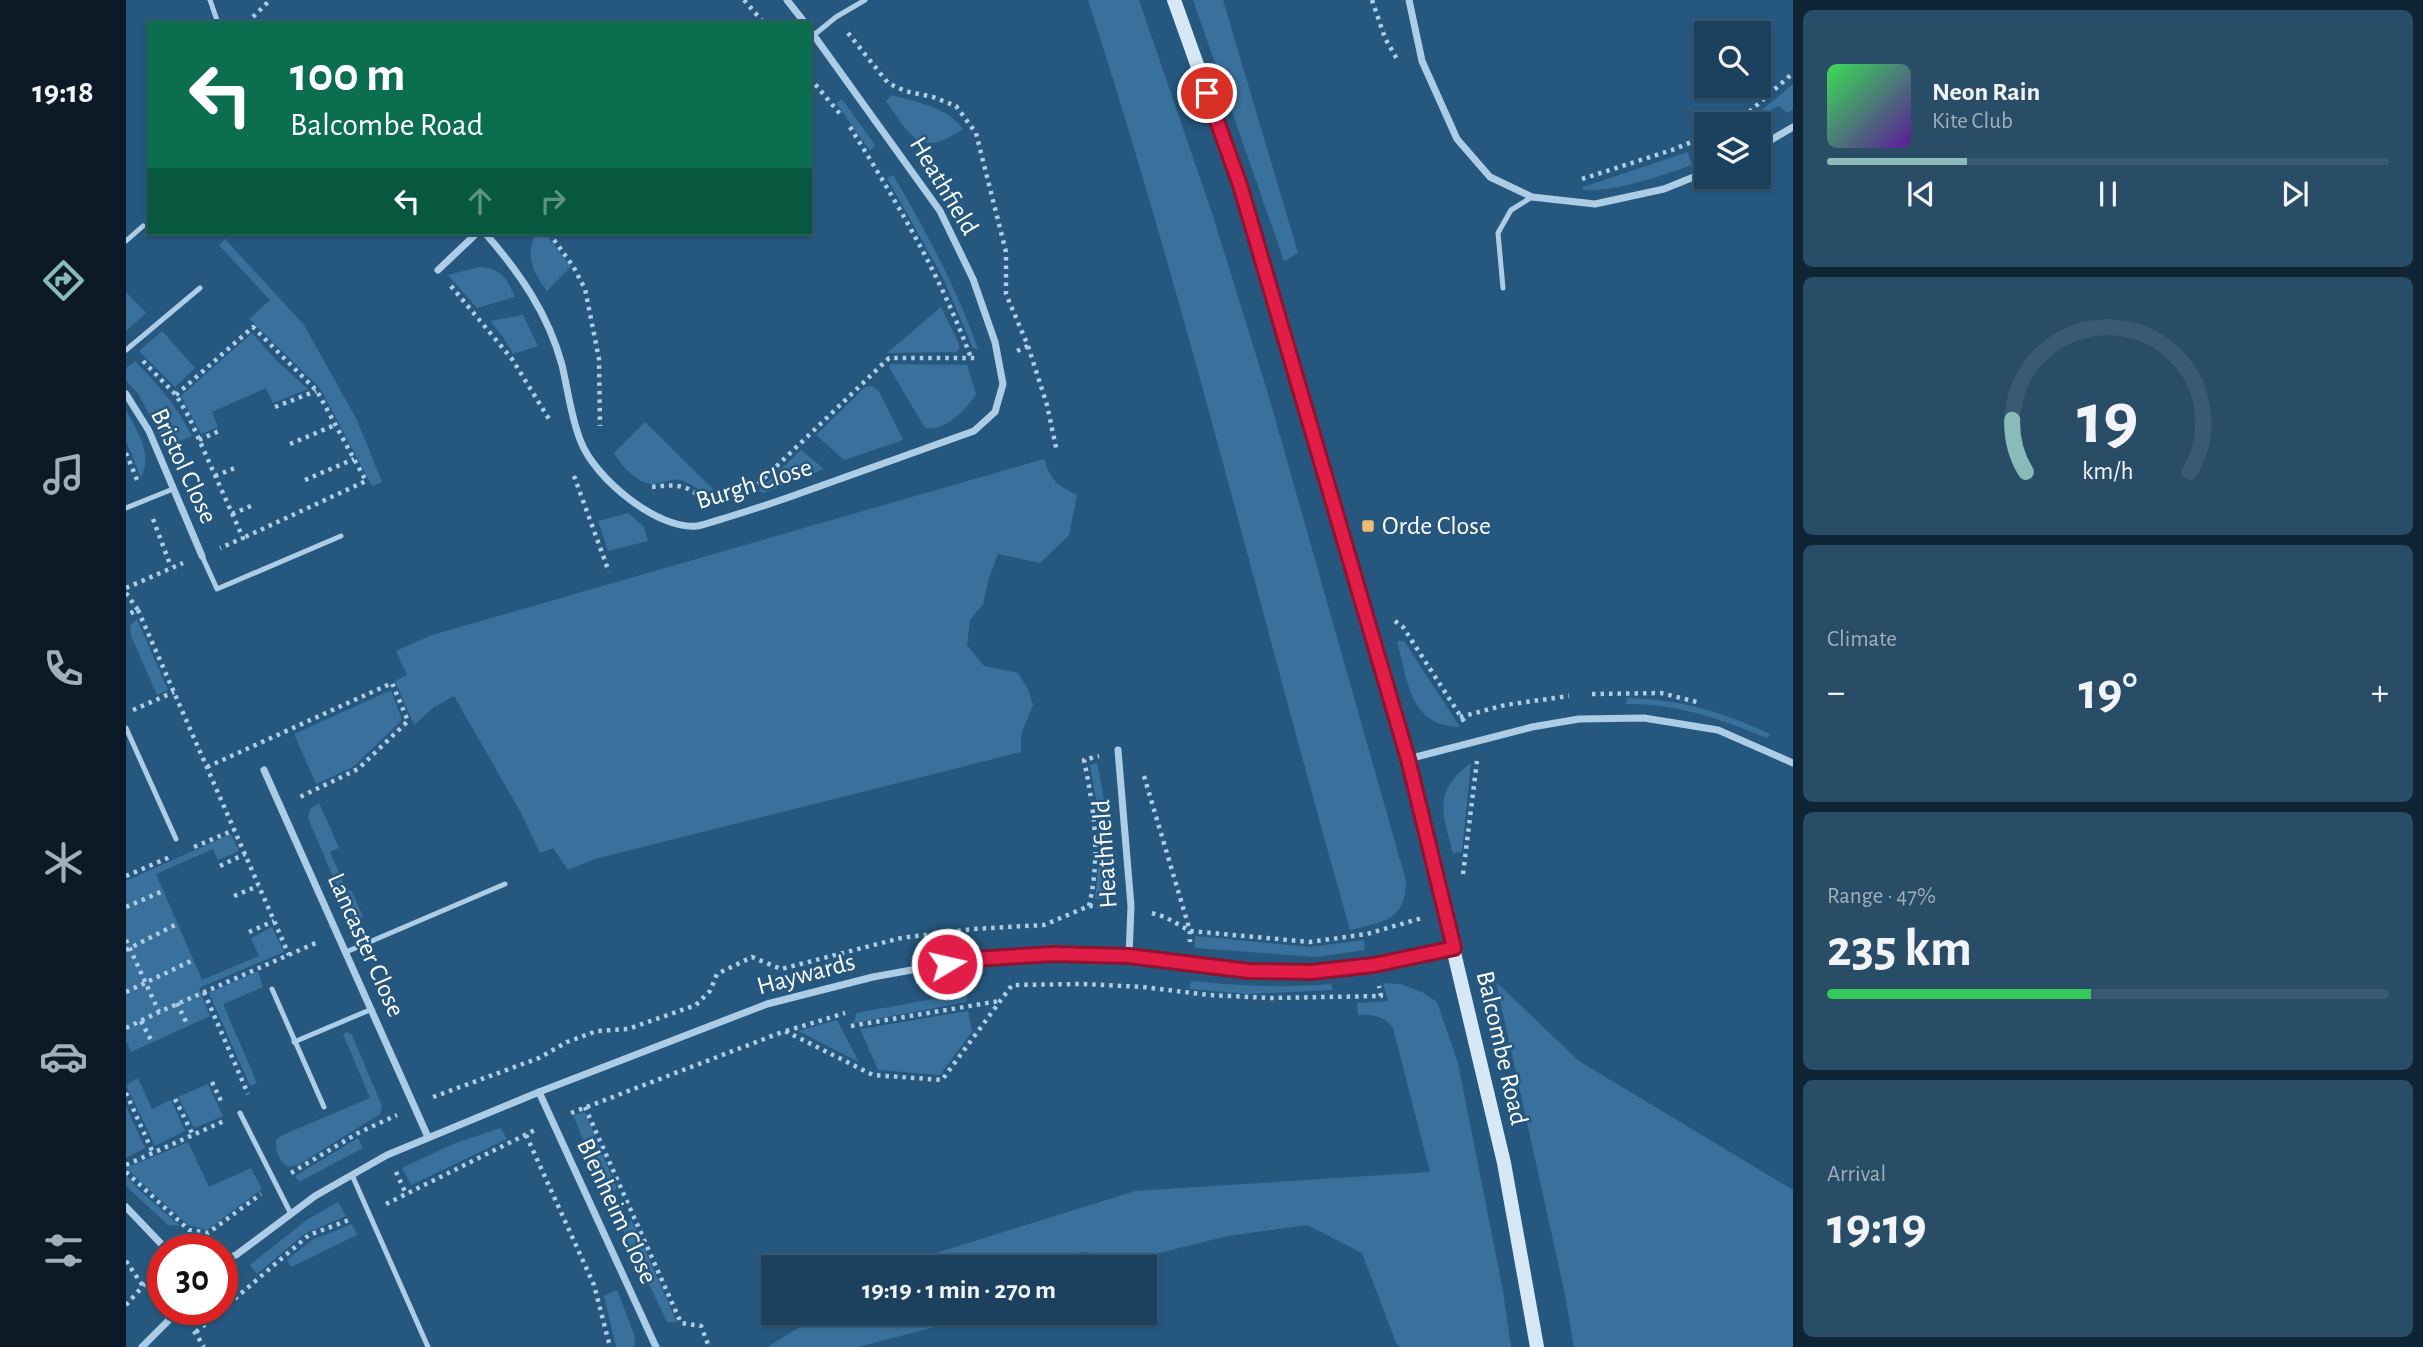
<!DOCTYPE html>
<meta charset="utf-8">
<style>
:root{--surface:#1c415e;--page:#294c67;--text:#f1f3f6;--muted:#a0afbc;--line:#3a5a73;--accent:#8bbbb9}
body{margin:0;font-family:"Alegreya Sans",sans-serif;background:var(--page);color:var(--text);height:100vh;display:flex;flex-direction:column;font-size:26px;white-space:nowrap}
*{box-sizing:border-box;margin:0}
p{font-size:23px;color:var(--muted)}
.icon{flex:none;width:38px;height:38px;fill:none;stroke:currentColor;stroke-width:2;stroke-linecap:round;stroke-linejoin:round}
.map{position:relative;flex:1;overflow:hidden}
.sheet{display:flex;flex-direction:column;gap:10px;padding:10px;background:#0f2434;width:630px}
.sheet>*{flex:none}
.top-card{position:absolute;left:21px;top:21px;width:665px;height:214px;border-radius:0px;box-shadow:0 2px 5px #0004,0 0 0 2px var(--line);background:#0b6e4f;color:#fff;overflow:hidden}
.fabs{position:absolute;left:1568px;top:21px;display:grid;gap:14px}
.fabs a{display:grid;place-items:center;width:77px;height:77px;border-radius:0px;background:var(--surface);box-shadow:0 2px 5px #0004,0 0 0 2px var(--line);font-size:35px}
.speed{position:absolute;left:21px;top:1234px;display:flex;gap:14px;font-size:35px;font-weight:700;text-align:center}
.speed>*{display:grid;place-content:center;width:91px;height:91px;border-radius:50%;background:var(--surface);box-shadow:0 2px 5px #0004,0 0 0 2px var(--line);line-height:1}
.speed .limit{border:10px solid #d22;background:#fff;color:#111}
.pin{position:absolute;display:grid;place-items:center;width:60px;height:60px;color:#fff;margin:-30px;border:4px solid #fff;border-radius:50%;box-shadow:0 2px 7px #0007}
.me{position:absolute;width:77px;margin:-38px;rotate:81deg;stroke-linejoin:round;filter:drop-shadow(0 0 5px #0008)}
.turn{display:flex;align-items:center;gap:24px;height:147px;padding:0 28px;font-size:32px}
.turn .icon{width:91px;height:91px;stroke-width:2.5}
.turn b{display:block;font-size:49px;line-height:60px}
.lanes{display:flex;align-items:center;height:66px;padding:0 28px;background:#0003;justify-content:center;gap:35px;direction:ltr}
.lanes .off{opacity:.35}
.big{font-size:52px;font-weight:700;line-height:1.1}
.sheet .card{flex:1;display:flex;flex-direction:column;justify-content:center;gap:10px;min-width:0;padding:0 24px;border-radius:10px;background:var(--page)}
.sheet .dial{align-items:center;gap:0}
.dial svg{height:182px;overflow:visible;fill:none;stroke:var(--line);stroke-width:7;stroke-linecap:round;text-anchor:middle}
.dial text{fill:var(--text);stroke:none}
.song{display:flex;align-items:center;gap:21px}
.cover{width:84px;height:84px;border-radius:10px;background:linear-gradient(135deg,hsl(130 70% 55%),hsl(270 70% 35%))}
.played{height:7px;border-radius:4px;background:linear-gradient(90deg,var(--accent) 25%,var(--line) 25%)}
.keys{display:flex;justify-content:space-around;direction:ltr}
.heat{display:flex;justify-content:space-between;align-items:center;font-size:38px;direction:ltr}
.charge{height:10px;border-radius:5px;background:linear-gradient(90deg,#34c759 47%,var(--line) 0)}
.trip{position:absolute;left:635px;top:1255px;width:396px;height:70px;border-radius:0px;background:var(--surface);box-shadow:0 2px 5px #0004,0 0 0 2px var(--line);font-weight:700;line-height:70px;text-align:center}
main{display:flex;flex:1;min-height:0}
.menu{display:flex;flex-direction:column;width:126px;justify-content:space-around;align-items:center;background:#0b1a26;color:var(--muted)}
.menu .icon{width:49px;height:49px}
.menu .on{color:var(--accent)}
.menu b{font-size:32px;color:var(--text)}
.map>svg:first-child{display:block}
.green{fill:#3a719c}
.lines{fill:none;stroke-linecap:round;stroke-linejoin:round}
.path{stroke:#accde5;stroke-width:4.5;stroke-dasharray:3.5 5;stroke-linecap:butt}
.lane{stroke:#accde5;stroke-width:5}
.street{stroke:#accde5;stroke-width:7}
.secondary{stroke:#d6e7f5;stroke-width:14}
.route-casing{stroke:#92132f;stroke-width:18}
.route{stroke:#e11d48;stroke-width:12}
.poi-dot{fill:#eebb72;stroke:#26577e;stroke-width:2.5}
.labels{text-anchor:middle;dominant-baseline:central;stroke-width:5;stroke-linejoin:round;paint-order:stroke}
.street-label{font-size:26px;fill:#fff;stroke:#26577e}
.poi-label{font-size:26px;fill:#fff;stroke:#26577e;text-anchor:start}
</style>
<main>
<nav class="menu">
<b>19:18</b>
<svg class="icon on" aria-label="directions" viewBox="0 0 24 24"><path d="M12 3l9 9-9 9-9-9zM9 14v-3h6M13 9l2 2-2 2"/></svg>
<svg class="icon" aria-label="music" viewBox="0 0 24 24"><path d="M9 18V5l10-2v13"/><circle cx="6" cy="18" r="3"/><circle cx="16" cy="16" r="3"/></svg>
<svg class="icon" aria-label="phone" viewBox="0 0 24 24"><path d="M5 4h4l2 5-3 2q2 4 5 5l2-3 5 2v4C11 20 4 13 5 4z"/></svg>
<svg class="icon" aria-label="climate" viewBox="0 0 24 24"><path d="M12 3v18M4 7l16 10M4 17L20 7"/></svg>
<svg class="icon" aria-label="car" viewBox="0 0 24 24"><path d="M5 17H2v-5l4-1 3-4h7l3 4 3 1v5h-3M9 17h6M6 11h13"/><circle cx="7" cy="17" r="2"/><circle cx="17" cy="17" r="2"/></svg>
<svg class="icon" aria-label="filters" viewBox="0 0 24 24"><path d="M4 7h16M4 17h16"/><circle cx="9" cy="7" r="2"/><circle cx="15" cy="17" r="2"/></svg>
</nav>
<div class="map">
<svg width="1667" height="1347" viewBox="0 0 1667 1347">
<rect width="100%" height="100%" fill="#26577e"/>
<g class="green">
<path d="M962,0H1013L1087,216L1143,397L1280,881C1279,922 1258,921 1224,930C1136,620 1061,306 962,0Z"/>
<polygon points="1067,0 1097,0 1172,253 1158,261"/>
<polygon points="1667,84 1667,110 1661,113 1653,106 1626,118"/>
<path d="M766,95C792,103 820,106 837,129C793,159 785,136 760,101Z"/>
<polygon points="716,99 749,145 744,151 710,103"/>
<path d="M1562,152L1566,165C1531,177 1494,191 1457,190V187Z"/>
<path d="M767,175C800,231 830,287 852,349L847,348L817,278L761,178Z"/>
<path d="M411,233H419L445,267L421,291C407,274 398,253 411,233Z"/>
<polygon points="99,239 178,325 231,420 256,482 246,486 194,388 123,319 144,300 93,245"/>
<path d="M353,267C376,269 380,277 389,297L351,308L322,275Z"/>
<polygon points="0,292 20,313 0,331"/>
<polygon points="815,307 833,344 833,349 830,352 761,353"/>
<polygon points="397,315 412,346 387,354 377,337 364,321"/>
<polygon points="36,331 69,368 49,387 13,351"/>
<polygon points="126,333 150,360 182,389 147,403 140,388 86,412 92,427 75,434 55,396"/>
<path d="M9,361C32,384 51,407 66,436L40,447L13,395L0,380V368Z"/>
<path d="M765,364L841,365L850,394C842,409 818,432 799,428L763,367Z"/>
<polygon points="746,386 752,390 777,440 718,460 690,435 739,387"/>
<path d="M0,411C12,431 27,455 15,478L0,441Z"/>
<path d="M519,422L597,499L588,500C577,495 567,483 554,480C544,478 536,484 526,484C510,483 495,465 488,453Z"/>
<polygon points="675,450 698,469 638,493 632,491"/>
<path d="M918,459C925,481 931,485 951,495L943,535L914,563L872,554L862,581L857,604L844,620L841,645L858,666L892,673L902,689L907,705L895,735V752L469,859L442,870L427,848L414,853L395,813L328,696L307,708L288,725L269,681L281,675L270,651L306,635Z"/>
<polygon points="502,513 518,527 522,541 482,551 472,521"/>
<polygon points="11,619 42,690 31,695 5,636 4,626"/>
<path d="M1271,641H1278L1334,727C1283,726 1282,681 1271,641Z"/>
<polygon points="265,690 276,720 227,767 190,784 168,734"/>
<path d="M1501,698C1558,700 1593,711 1644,734L1641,738C1595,719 1550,703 1500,704Z"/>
<path d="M971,763C981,809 988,853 977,899H969L976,833L964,765Z"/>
<path d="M1345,763L1336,852L1327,853C1317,812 1306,792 1345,763Z"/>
<polygon points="193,803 213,848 204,852 221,891 225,890 237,917 226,917 222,912 182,818 184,809"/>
<polygon points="105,834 113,851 92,860 87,849 30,874 76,980 133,956 125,938 146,927 158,952 73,988 84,1016 5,1052 0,1041 0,881"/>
<polygon points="1069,936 1184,947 1238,940 1239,950 1190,957 1069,948"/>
<polygon points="132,971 137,987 97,1004 131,1083 124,1086 83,993"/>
<path d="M1065,981C1112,986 1158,988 1205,984L1207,990L1121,994L1063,989Z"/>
<polygon points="1370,982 1453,1061 1667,1190 1667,1347 1448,1347 1438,1290"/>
<path d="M1257,983L1274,984L1296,992L1311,1002L1332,1063L1377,1291L1385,1347H1275L1270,1343L1236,1253L1181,1225L1102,1236L1013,1258L957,1252L889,1264L887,1267H765L1009,1191L1304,1172L1267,1028C1258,1016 1247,1014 1232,1015L1231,1003L1262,1001Z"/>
<polygon points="840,993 841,1002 728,1023 730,1013"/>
<polygon points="842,1011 846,1032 814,1075 752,1070 734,1029"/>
<polygon points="711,1020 733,1062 672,1031"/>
<path d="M221,1032L226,1035L256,1106L254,1114L172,1165L162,1167C152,1160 150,1153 150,1141L154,1136L244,1098L217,1034Z"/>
<polygon points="12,1078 26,1109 45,1100 59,1131 29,1146 0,1085"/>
<polygon points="82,1084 97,1116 68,1128 52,1097"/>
<polygon points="0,1106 19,1148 0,1158"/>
<polygon points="459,1112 491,1189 479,1194 447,1115"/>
<polygon points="375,1128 381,1139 285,1185 276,1168 327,1144"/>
<polygon points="232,1138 237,1148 173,1182 169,1176"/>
<polygon points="62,1142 83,1187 125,1168 136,1189 81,1230 62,1225 0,1168"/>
<polygon points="0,1175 14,1191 54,1226 42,1225 0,1186"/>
<polygon points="212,1202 220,1216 178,1234 131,1274 124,1265 182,1219"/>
<polygon points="499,1220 506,1221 551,1322 541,1322 493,1222"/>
<polygon points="226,1224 231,1235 165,1267 161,1260 186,1240"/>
<polygon points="491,1290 509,1337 508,1347 490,1347 478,1296"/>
<polygon points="679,1313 679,1312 845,1313 840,1319 732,1347 641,1347 681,1323"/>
</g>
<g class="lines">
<g class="path">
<polyline points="618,0 638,23"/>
<polyline points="1246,0 1259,38 1272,61"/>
<polyline points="121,23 144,0"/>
<polyline points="722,33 762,83 779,91 807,97 830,106 850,133 880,252 880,294 902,346 891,351"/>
<polyline points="684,78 714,114"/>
<polyline points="1601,124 1622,113 1667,73"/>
<path d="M724,127C770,201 815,276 845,358"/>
<polyline points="1456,179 1546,150 1580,136"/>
<polyline points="423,233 447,266 459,289 473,359 474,426"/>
<polyline points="325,286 386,359 423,419"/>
<polyline points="902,346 921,405 931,452"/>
<polyline points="17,361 50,395 63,417 117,538 94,548"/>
<polyline points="50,395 127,327 191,391 240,481 117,538"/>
<polyline points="149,407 190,391"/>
<polyline points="73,440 93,431"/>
<polyline points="164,444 209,425"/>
<polyline points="0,453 12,482"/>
<polyline points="89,476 109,468"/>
<polyline points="448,476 483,572"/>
<polyline points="179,480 228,459"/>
<polyline points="632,484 763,358 852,358"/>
<path d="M526,487C551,484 562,484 581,503"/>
<polyline points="106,514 125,506"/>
<polyline points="27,519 45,567"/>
<polyline points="0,588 57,563"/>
<polyline points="0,593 12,610 0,615"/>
<polyline points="12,610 163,955"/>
<polyline points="1269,621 1277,627 1339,723"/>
<polyline points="1466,694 1535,693 1571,702"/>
<polyline points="7,710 48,692"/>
<polyline points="1334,717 1379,705 1443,696"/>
<polyline points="81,767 266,683 282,721 232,769 174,797"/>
<polyline points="1018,776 1064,931 1064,942"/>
<polyline points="68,847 108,830"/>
<polyline points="94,866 119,854"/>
<polyline points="1337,874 1351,761"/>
<polyline points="0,876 44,857"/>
<polyline points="108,896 132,886"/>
<path d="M963,906C975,855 968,809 958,760L973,756"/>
<polyline points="0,907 37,891"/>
<polyline points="1026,913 1039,917 1064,931 1184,942 1241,934 1296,918"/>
<polyline points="123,932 148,921"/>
<polyline points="0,940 33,1012 192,942"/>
<polyline points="0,950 51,924"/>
<polyline points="0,992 67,960"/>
<polyline points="78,992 122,1094"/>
<polyline points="51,1003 62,1026"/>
<polyline points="15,1021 26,1042"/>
<polyline points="725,1026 873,1001"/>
<polyline points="0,1028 33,1012"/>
<polyline points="660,1031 719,1013"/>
<polyline points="86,1082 97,1105"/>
<polyline points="0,1093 27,1153"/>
<polyline points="307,1097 413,1058 441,1042 471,1031 502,1029 570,1005 584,991 591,974 626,957 655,969 775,938 847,929 918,925 963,906 983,906"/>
<polyline points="49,1099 67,1135"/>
<polyline points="459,1107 555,1323 575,1326 583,1347"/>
<polyline points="445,1113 659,1031 747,1075 816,1080 886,985 958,984 1017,987 1083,995 1145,998 1255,996 1253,986"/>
<polyline points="400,1135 468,1285 484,1347"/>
<polyline points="0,1165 98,1121"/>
<polyline points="0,1172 63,1230 82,1233 135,1194"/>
<polyline points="270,1172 280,1194"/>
<polyline points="165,1173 232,1133 271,1115"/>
<polyline points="260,1204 409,1130"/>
<polyline points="0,1261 17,1286"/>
<polyline points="0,1305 34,1267"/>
<polyline points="68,1331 78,1347"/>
<polyline points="70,1332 183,1235 223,1220"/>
</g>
<g class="lane">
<polyline points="84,0 92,23"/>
<polyline points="688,35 710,17 739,0"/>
<polyline points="0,241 17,226"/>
<polyline points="1377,288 1372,233 1385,210 1406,197"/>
<polyline points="0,350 74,288"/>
<polyline points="0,508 47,489"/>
<polyline points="76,556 91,589 215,536"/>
<polyline points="0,728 50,839"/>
<polyline points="220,952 379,884"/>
<polyline points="146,989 198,1107"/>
<polyline points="168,1042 246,1009"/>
<polyline points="114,1113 165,1214"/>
<polyline points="226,1175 302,1347"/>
</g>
<g class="street">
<polyline points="661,0 679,23"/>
<polyline points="1283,0 1296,61 1331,139 1364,177 1406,197 1469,204 1538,189 1580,172"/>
<polyline points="1633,147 1667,127"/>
<path d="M359,233C393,272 422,313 436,365C442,390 445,418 455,442C469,478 531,530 571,526C579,525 588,521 596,519C622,511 647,503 672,494C731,473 789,452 848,431L869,412L877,384L869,342L847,279L814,211L684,30"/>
<polyline points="312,270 351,233"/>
<polyline points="0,394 23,431 76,556"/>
<polyline points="992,750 1005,906 1003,956"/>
<polyline points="1282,759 1406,727 1453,719 1518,718 1592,730 1667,763"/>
<polyline points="138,770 302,1137"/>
<polyline points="413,1092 530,1347"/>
<polyline points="0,1207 41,1250"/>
<polyline points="96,1260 110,1255 189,1196 261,1155 413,1092 641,1004 747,977 846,959 927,954 1003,956 1123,971 1186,972 1248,965 1327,948"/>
<polyline points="16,1347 54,1309"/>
</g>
<polyline class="secondary" points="1048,0 1114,185 1282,759 1378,1163 1411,1347"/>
</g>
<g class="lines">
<defs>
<polyline id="route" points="821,964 846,959 927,954 1003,956 1123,971 1185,972 1248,965 1328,948 1282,759 1114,185 1081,93"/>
</defs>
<use href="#route" class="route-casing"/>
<use href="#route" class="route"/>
</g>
<rect class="poi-dot" x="1235" y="519" width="14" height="14" rx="3.5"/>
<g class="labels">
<g class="street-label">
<text transform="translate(818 186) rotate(59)">Heathfield</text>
<text transform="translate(58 466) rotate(65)">Bristol Close</text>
<text transform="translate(628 484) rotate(-17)">Burgh Close</text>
<text transform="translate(979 854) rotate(-94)">Heathfield</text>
<text transform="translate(240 945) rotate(66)">Lancaster Close</text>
<text transform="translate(680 974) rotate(-15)">Haywards</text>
<text transform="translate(1376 1048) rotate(77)">Balcombe Road</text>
<text transform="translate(491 1211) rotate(65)">Blenheim Close</text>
</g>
<g class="poi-label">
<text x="1256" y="526">Orde Close</text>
</g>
</g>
</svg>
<div class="fabs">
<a><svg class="icon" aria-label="search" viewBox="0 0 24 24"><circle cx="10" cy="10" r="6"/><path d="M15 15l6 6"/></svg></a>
<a><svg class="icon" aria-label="layers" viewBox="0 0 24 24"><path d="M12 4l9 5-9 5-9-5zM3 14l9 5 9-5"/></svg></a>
</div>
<div class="speed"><div class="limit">30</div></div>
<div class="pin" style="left:1081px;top:93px;background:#d93025"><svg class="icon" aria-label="arrive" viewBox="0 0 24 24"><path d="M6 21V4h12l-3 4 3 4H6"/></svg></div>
<svg class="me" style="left:821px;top:964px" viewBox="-20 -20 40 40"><circle r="17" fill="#e11d48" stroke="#fff" stroke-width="3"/><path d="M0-11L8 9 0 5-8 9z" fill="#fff"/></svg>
<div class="trip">19:19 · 1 min · 270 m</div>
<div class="top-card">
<div class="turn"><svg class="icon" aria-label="left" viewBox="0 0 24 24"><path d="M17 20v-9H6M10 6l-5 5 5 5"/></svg><div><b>100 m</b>Balcombe Road</div></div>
<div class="lanes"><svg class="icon" aria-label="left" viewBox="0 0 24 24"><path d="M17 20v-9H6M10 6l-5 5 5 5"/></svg><svg class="icon off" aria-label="ahead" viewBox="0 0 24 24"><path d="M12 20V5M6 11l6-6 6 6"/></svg><svg class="icon off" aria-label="right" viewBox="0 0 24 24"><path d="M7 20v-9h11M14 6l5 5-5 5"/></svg></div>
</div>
</div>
<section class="sheet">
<div class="card">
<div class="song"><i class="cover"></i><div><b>Neon Rain</b><p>Kite Club</p></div></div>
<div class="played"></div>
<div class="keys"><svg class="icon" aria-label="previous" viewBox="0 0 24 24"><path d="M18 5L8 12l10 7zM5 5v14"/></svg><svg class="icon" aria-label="pause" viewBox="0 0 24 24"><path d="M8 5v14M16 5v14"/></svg><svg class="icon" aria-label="next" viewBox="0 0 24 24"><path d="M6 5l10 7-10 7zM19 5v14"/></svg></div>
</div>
<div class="card dial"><svg viewBox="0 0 100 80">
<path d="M14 69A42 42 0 1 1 86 69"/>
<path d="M14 69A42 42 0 0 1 8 46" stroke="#8bbbb9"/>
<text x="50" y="56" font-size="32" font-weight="700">19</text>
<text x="50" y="72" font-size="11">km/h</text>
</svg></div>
<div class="card"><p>Climate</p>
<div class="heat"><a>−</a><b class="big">19°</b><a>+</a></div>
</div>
<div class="card"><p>Range · 47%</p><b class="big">235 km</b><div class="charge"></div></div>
<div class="card"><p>Arrival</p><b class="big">19:19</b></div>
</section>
</main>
